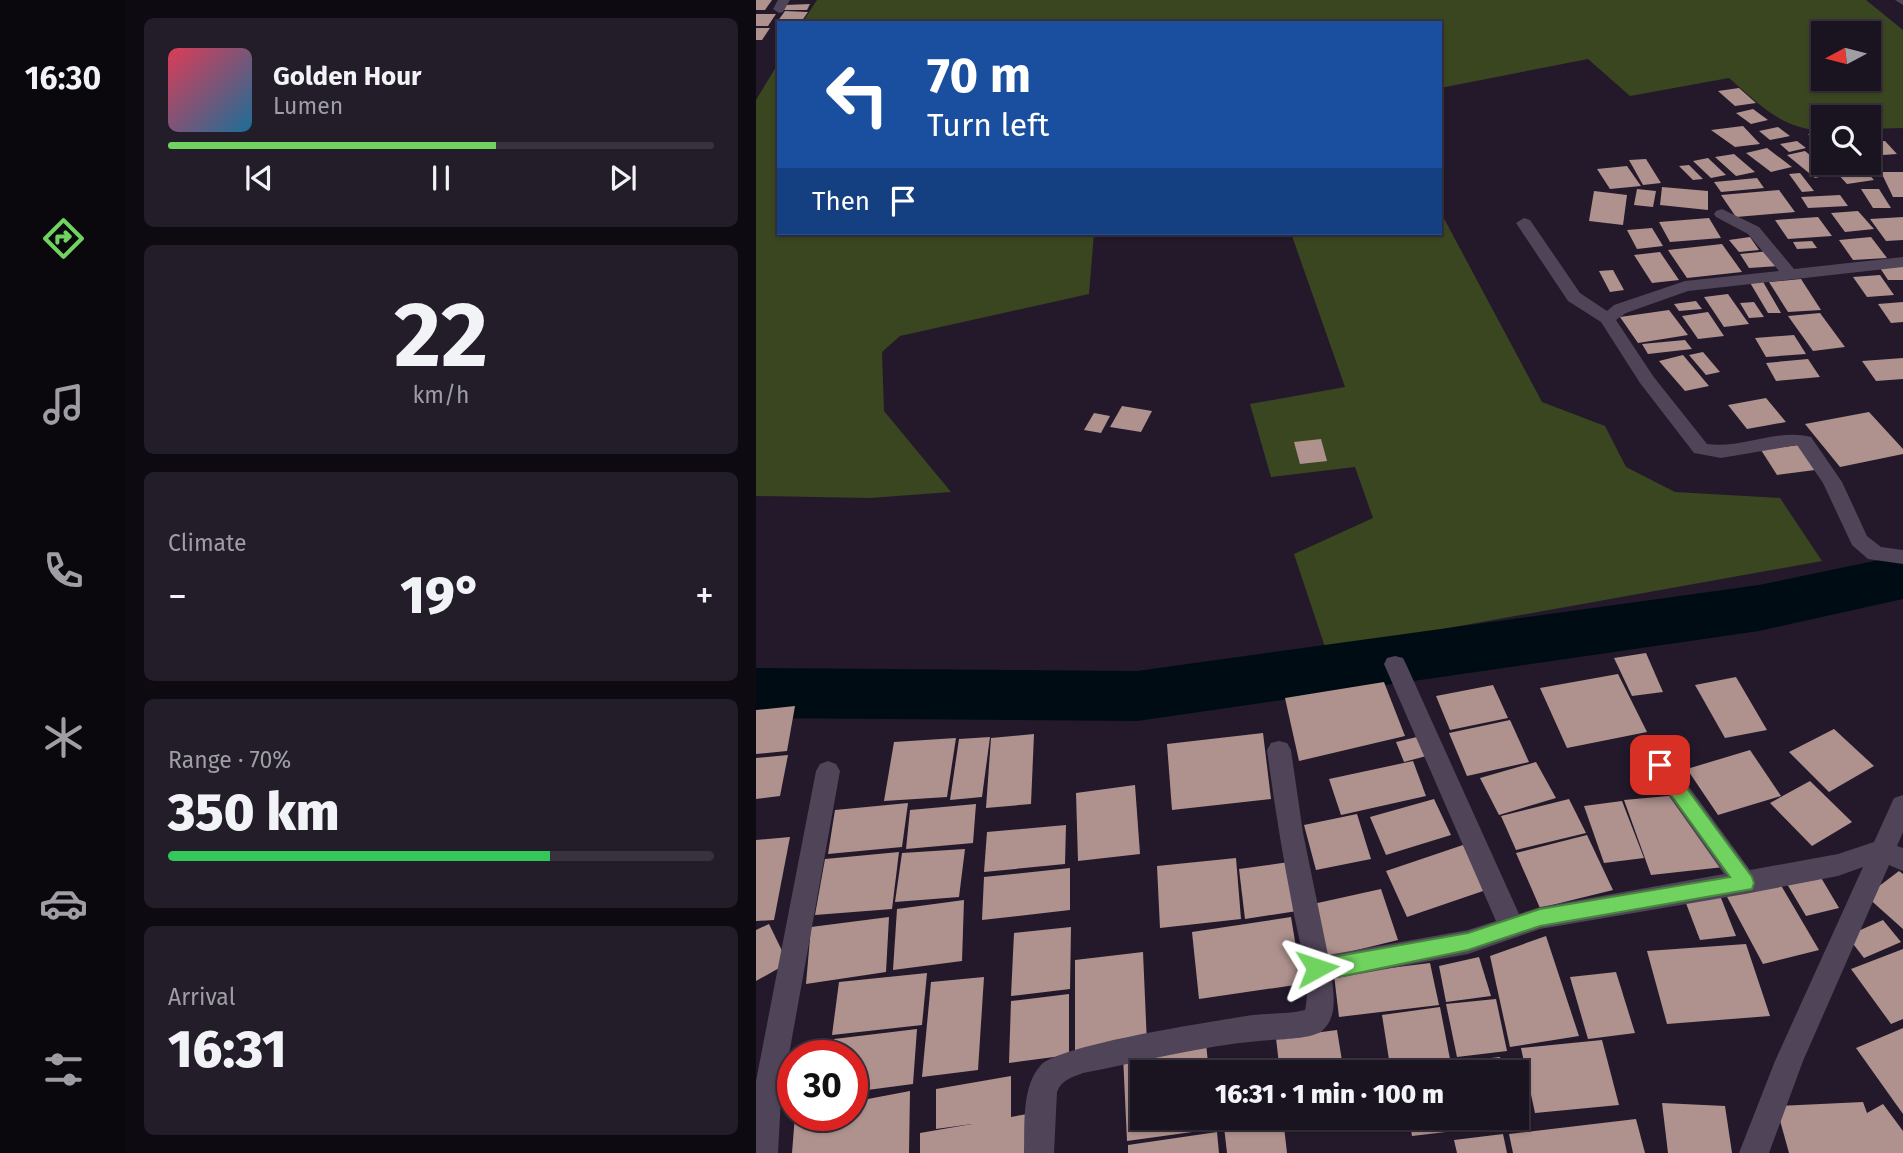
<!DOCTYPE html>
<meta charset="utf-8">
<style>
:root{--surface:#1a1320;--page:#231c29;--text:#f1f3f6;--muted:#9f9ea5;--line:#38323e;--accent:#70d35f}
body{margin:0;font-family:"Fira Sans",sans-serif;background:var(--page);color:var(--text);height:100vh;display:flex;flex-direction:column;font-size:26px;white-space:nowrap}
*{box-sizing:border-box;margin:0}
p{font-size:23px;color:var(--muted)}
.icon{flex:none;width:38px;height:38px;fill:none;stroke:currentColor;stroke-width:2;stroke-linecap:round;stroke-linejoin:round}
.map{position:relative;flex:1;overflow:hidden}
.details{display:flex;flex-direction:column;gap:18px;padding:18px;background:#0e0a12;width:630px}
.details>*{flex:none}
.guide{position:absolute;left:21px;top:21px;width:665px;height:214px;border-radius:0px;box-shadow:0 2px 5px #0004,0 0 0 2px var(--line);background:#1a4fa0;color:#fff;overflow:hidden}
.needle{width:46px;rotate:263deg}
.tools{position:absolute;left:1055px;top:21px;display:grid;gap:14px}
.tools a{display:grid;place-items:center;width:70px;height:70px;border-radius:0px;background:var(--surface);box-shadow:0 2px 5px #0004,0 0 0 2px var(--line);font-size:35px}
.speed{position:absolute;left:21px;top:1040px;display:flex;gap:14px;font-size:35px;font-weight:700;text-align:center}
.speed>*{display:grid;place-content:center;width:91px;height:91px;border-radius:50%;background:var(--surface);box-shadow:0 2px 5px #0004,0 0 0 2px var(--line);line-height:1}
.speed .limit{border:10px solid #d22;background:#fff;color:#111}
.pin{position:absolute;display:grid;place-items:center;width:60px;height:60px;color:#fff;margin:-30px;border-radius:14px;box-shadow:0 4px 10px #0006}
.me{position:absolute;width:77px;margin:-38px;rotate:85deg;stroke-linejoin:round;filter:drop-shadow(0 0 5px #0008)}
.turn{display:flex;align-items:center;gap:24px;height:147px;padding:0 35px;font-size:32px}
.turn .icon{width:91px;height:91px;stroke-width:2.5}
.turn b{display:block;font-size:49px;line-height:60px}
.then{display:flex;align-items:center;height:66px;padding:0 35px;background:#0003;gap:14px;font-size:26px}
.big{font-size:52px;font-weight:800;line-height:1.1}
.details .card{flex:1;display:flex;flex-direction:column;justify-content:center;gap:10px;min-width:0;padding:0 24px;border-radius:10px;background:var(--page)}
.details .dial{align-items:center;gap:0}
.dial b{font-size:91px;line-height:1}
.song{display:flex;align-items:center;gap:21px}
.cover{width:84px;height:84px;border-radius:10px;background:linear-gradient(135deg,hsl(350 70% 55%),hsl(200 70% 35%))}
.played{height:7px;border-radius:4px;background:linear-gradient(90deg,var(--accent) 60%,var(--line) 60%)}
.keys{display:flex;justify-content:space-around;direction:ltr}
.heat{display:flex;justify-content:space-between;align-items:center;font-size:38px;direction:ltr}
.charge{height:10px;border-radius:5px;background:linear-gradient(90deg,#34c759 70%,var(--line) 0)}
.trip{position:absolute;left:374px;top:1060px;width:399px;height:70px;border-radius:0px;background:var(--surface);box-shadow:0 2px 5px #0004,0 0 0 2px var(--line);font-weight:800;line-height:70px;text-align:center}
main{display:flex;flex:1;min-height:0}
.tab-bar{display:flex;flex-direction:column;width:126px;justify-content:space-around;align-items:center;background:#0a080d;color:var(--muted)}
.tab-bar .icon{width:49px;height:49px}
.tab-bar .current{color:var(--accent)}
.tab-bar b{font-size:32px;color:var(--text)}
.map>svg:first-child{display:block}
.green{fill:#3a4620;fill-rule:evenodd}
.lines{fill:none;stroke-linecap:round;stroke-linejoin:round}
.river{fill:#000c14;fill-rule:evenodd}
.building{fill:#af928e}
.street{fill:#4f4458;fill-rule:evenodd}
.route{fill:#70d35f;stroke:#49893e;stroke-width:2}
</style>
<main>
<nav class="tab-bar">
<b>16:30</b>
<svg class="icon current" aria-label="directions" viewBox="0 0 24 24"><path d="M12 3l9 9-9 9-9-9zM9 14v-3h6M13 9l2 2-2 2"/></svg>
<svg class="icon" aria-label="music" viewBox="0 0 24 24"><path d="M9 18V5l10-2v13"/><circle cx="6" cy="18" r="3"/><circle cx="16" cy="16" r="3"/></svg>
<svg class="icon" aria-label="phone" viewBox="0 0 24 24"><path d="M5 4h4l2 5-3 2q2 4 5 5l2-3 5 2v4C11 20 4 13 5 4z"/></svg>
<svg class="icon" aria-label="climate" viewBox="0 0 24 24"><path d="M12 3v18M4 7l16 10M4 17L20 7"/></svg>
<svg class="icon" aria-label="car" viewBox="0 0 24 24"><path d="M5 17H2v-5l4-1 3-4h7l3 4 3 1v5h-3M9 17h6M6 11h13"/><circle cx="7" cy="17" r="2"/><circle cx="17" cy="17" r="2"/></svg>
<svg class="icon" aria-label="filters" viewBox="0 0 24 24"><path d="M4 7h16M4 17h16"/><circle cx="9" cy="7" r="2"/><circle cx="15" cy="17" r="2"/></svg>
</nav>
<section class="details">
<div class="card">
<div class="song"><i class="cover"></i><div><b>Golden Hour</b><p>Lumen</p></div></div>
<div class="played"></div>
<div class="keys"><svg class="icon" aria-label="previous" viewBox="0 0 24 24"><path d="M18 5L8 12l10 7zM5 5v14"/></svg><svg class="icon" aria-label="pause" viewBox="0 0 24 24"><path d="M8 5v14M16 5v14"/></svg><svg class="icon" aria-label="next" viewBox="0 0 24 24"><path d="M6 5l10 7-10 7zM19 5v14"/></svg></div>
</div>
<div class="card dial"><b>22</b><p>km/h</p></div>
<div class="card"><p>Climate</p>
<div class="heat"><a>−</a><b class="big">19°</b><a>+</a></div>
</div>
<div class="card"><p>Range · 70%</p><b class="big">350 km</b><div class="charge"></div></div>
<div class="card"><p>Arrival</p><b class="big">16:31</b></div>
</section>
<div class="map">
<svg width="1147" height="1153" viewBox="0 0 1147 1153">
<rect width="100%" height="100%" fill="#23192b"/>
<g class="green">
<path d="M61,0H1110L1147,30V128L1113,129V117H1068L1067,130C1027,131 1001,102 973,78L874,96L832,59L684,88V23H46ZM1068,33H1113V79H1068Z"/>
<polygon points="23,62 23,233 338,233 333,294 144,336 126,352 128,411 195,492 114,498 0,496 0,100"/>
<polygon points="684,211 786,402 849,426 870,467 919,492 1024,498 1066,561 570,650 538,554 617,518 599,467 515,477 494,404 589,387 535,233 684,233"/>
</g>
<g class="lines">
<polygon class="river" points="1147,555 1147,599 1003,631 381,721 0,718 0,668 381,671 1003,585"/>
</g>
<g class="building">
<polygon points="0,0 16,0 9,10 0,10"/>
<polygon points="54,4 51,10 26,10 29,5"/>
<polygon points="29,11 52,12 45,22 21,22"/>
<polygon points="0,14 20,14 12,26 0,26"/>
<polygon points="0,28 14,28 6,40 0,40"/>
<polygon points="983,88 1000,103 979,106 962,91"/>
<polygon points="997,109 1012,120 995,124 980,113"/>
<polygon points="987,126 1004,144 979,147 955,130"/>
<polygon points="1022,127 1034,136 1014,140 1003,131"/>
<polygon points="1068,132 1068,145 1062,146 1052,134"/>
<polygon points="1041,141 1050,148 1033,152 1024,144"/>
<polygon points="1129,141 1141,154 1113,156 1113,142"/>
<polygon points="1011,148 1036,167 1015,172 990,153"/>
<polygon points="1049,151 1077,174 1059,178 1031,155"/>
<polygon points="978,154 999,172 980,176 959,157"/>
<polygon points="952,158 970,175 955,178 937,161"/>
<polygon points="890,159 905,183 887,185 873,160"/>
<polygon points="933,165 947,179 937,180 923,166"/>
<polygon points="871,166 885,186 854,189 841,169"/>
<polygon points="1107,168 1118,180 1091,184 1079,171"/>
<polygon points="1125,172 1147,172 1147,197 1137,197"/>
<polygon points="1044,173 1058,191 1046,192 1033,174"/>
<polygon points="1001,178 1008,188 965,192 958,182"/>
<polygon points="906,187 952,191 952,210 904,205"/>
<polygon points="881,189 900,191 897,207 878,205"/>
<polygon points="1105,189 1123,189 1135,208 1117,208"/>
<polygon points="1023,190 1039,212 980,217 965,195"/>
<polygon points="838,191 871,195 867,225 833,221"/>
<polygon points="1084,195 1092,206 1052,208 1045,197"/>
<polygon points="1102,211 1118,229 1089,232 1075,213"/>
<polygon points="1062,217 1076,236 1032,239 1019,220"/>
<polygon points="1147,217 1147,240 1130,241 1114,219"/>
<polygon points="953,218 965,238 914,242 903,222"/>
<polygon points="896,228 907,246 881,249 871,230"/>
<polygon points="994,237 1003,250 983,252 973,240"/>
<polygon points="1115,237 1131,258 1097,260 1083,240"/>
<polygon points="1056,241 1061,248 1041,249 1037,242"/>
<polygon points="966,244 986,272 931,278 912,250"/>
<polygon points="1014,251 1023,266 993,268 984,254"/>
<polygon points="904,252 923,280 896,283 878,255"/>
<polygon points="1147,264 1147,280 1132,280 1122,265"/>
<polygon points="857,270 868,290 854,292 843,271"/>
<polygon points="1124,275 1138,295 1111,297 1097,277"/>
<polygon points="1045,279 1065,310 1032,312 1013,282"/>
<polygon points="1006,280 1025,313 1012,313 993,281"/>
<polygon points="972,294 993,324 968,327 948,297"/>
<polygon points="940,301 946,309 923,311 918,304"/>
<polygon points="998,302 1008,317 993,318 984,303"/>
<polygon points="1147,302 1147,322 1135,323 1122,304"/>
<polygon points="913,310 932,335 882,343 864,317"/>
<polygon points="952,312 968,336 942,339 926,316"/>
<polygon points="1064,313 1089,347 1057,351 1032,316"/>
<polygon points="1038,335 1050,354 1010,357 999,338"/>
<polygon points="929,340 936,349 892,354 886,344"/>
<polygon points="947,352 964,372 950,375 933,355"/>
<polygon points="927,355 953,386 929,391 903,361"/>
<polygon points="1147,358 1147,379 1120,381 1106,361"/>
<polygon points="1052,359 1064,377 1020,381 1010,363"/>
<polygon points="1010,398 1030,422 991,429 972,405"/>
<polygon points="366,406 396,411 385,432 354,427"/>
<polygon points="1113,412 1147,449 1147,454 1084,467 1049,424"/>
<polygon points="338,413 354,416 345,433 328,430"/>
<polygon points="565,439 571,461 544,464 538,442"/>
<polygon points="1043,445 1059,470 1021,475 1005,450"/>
<polygon points="890,653 907,692 876,696 858,658"/>
<polygon points="862,674 891,732 811,748 784,688"/>
<polygon points="980,677 1011,730 969,738 939,685"/>
<polygon points="628,682 649,736 543,761 529,698"/>
<polygon points="737,685 752,718 694,730 680,696"/>
<polygon points="39,706 31,751 0,754 0,710"/>
<polygon points="754,720 773,762 711,776 693,733"/>
<polygon points="1078,729 1118,766 1073,792 1033,752"/>
<polygon points="507,733 515,799 416,810 411,744"/>
<polygon points="278,734 275,804 230,808 235,738"/>
<polygon points="665,736 674,755 648,762 640,742"/>
<polygon points="234,737 226,797 194,800 203,739"/>
<polygon points="200,738 191,797 128,801 138,742"/>
<polygon points="994,750 1025,796 962,815 931,769"/>
<polygon points="32,755 24,796 0,799 0,758"/>
<polygon points="657,761 670,796 585,815 573,779"/>
<polygon points="780,762 800,798 743,815 724,778"/>
<polygon points="1054,781 1096,822 1056,846 1014,803"/>
<polygon points="379,785 384,854 322,861 320,793"/>
<polygon points="923,795 968,867 895,875 868,800"/>
<polygon points="678,799 695,835 630,855 614,817"/>
<polygon points="813,799 830,833 760,850 745,816"/>
<polygon points="866,801 888,858 848,863 828,806"/>
<polygon points="152,803 146,847 72,854 79,810"/>
<polygon points="220,804 217,843 150,849 154,810"/>
<polygon points="601,814 615,859 560,870 548,825"/>
<polygon points="310,825 309,864 228,872 231,832"/>
<polygon points="831,835 857,890 784,908 760,853"/>
<polygon points="34,837 18,920 0,921 0,840"/>
<polygon points="707,845 730,890 651,917 630,871"/>
<polygon points="209,849 203,897 139,902 146,853"/>
<polygon points="143,852 136,909 59,915 69,859"/>
<polygon points="480,858 485,919 404,928 401,866"/>
<polygon points="533,862 541,911 489,919 483,869"/>
<polygon points="314,868 314,910 226,920 228,877"/>
<polygon points="1143,871 1147,874 1147,929 1110,896"/>
<polygon points="1064,876 1083,908 1050,916 1031,884"/>
<polygon points="1023,882 1063,950 1007,964 970,895"/>
<polygon points="625,889 642,940 572,957 557,904"/>
<polygon points="963,893 980,936 944,940 928,898"/>
<polygon points="208,900 206,961 137,970 141,909"/>
<polygon points="133,917 130,972 50,984 55,927"/>
<polygon points="535,917 546,984 443,999 436,932"/>
<polygon points="1127,920 1145,942 1108,958 1091,936"/>
<polygon points="13,924 32,963 0,981 0,930"/>
<polygon points="315,927 314,989 255,996 258,933"/>
<polygon points="790,936 823,1036 754,1047 734,956"/>
<polygon points="990,944 1014,1016 911,1024 891,951"/>
<polygon points="1147,949 1147,1019 1135,1024 1095,969"/>
<polygon points="387,952 391,1044 319,1053 319,960"/>
<polygon points="723,957 735,996 690,1002 683,966"/>
<polygon points="674,963 683,1005 583,1017 578,975"/>
<polygon points="860,972 879,1033 832,1039 814,977"/>
<polygon points="171,973 166,1025 76,1035 83,982"/>
<polygon points="228,977 222,1070 166,1077 175,982"/>
<polygon points="313,994 313,1055 253,1063 255,1001"/>
<polygon points="740,999 751,1051 701,1057 690,1004"/>
<polygon points="684,1007 694,1059 634,1066 626,1015"/>
<polygon points="1147,1028 1147,1114 1100,1048"/>
<polygon points="161,1029 157,1084 96,1092 96,1055 76,1055 78,1039"/>
<polygon points="581,1030 588,1073 524,1073 520,1038"/>
<polygon points="846,1040 863,1105 779,1113 765,1048"/>
<polygon points="450,1043 453,1073 387,1073 387,1118 457,1118 458,1129 371,1141 367,1055"/>
<polygon points="744,1057 748,1073 646,1073 646,1068"/>
<polygon points="255,1076 255,1117 277,1113 279,1153 164,1153 164,1133 216,1124 180,1129 180,1089"/>
<polygon points="154,1091 153,1153 36,1153 39,1115 96,1115 96,1102"/>
<polygon points="1107,1102 1111,1113 1127,1104 1147,1131 1147,1153 1033,1153 1020,1106"/>
<polygon points="906,1103 969,1106 976,1153 912,1153"/>
<polygon points="467,1118 527,1118 531,1153 471,1153"/>
<polygon points="529,1118 595,1118 595,1121 531,1129"/>
<polygon points="653,1118 757,1118 758,1124 656,1136"/>
<polygon points="880,1119 889,1153 757,1153 753,1134"/>
<polygon points="461,1132 463,1153 372,1153 372,1145"/>
<polygon points="747,1134 751,1153 701,1153 698,1140"/>
</g>
<g class="lines">
<g class="street">
<polygon points="22,0 34,0 27,12 23,13 17,9"/>
<polygon points="1139,0 1147,0 1147,5"/>
<path d="M966,209L1003,227L1038,269L1147,257V267L932,291L870,313L860,320L897,376L951,444C986,449 1021,428 1055,437L1086,482L1111,536L1125,547L1147,550V564L1112,559L1096,545L1067,483L1041,445L965,458L938,453L884,383L845,322L812,301L760,223L768,218L774,220L824,293L851,311L858,305L929,281L1023,271L992,234L960,217L958,214L960,211Z"/>
<path d="M639,656L647,658L650,664L763,914L784,907L968,874L896,772L892,765L896,758L904,755L912,758L994,870L1082,854L1118,842L1138,798L1147,795V832L1141,846L1147,848V871L1133,865L1047,1061L1013,1153H983L1019,1061L1107,867L1082,876L989,894L784,929L712,954L576,979C578,996 581,1017 567,1030C557,1040 518,1039 503,1041C445,1046 385,1062 327,1073C317,1077 305,1080 301,1092L298,1153H268C269,1127 265,1086 285,1065C306,1044 459,1021 497,1015C514,1013 533,1014 549,1010C556,980 541,934 536,904C526,853 518,802 511,750L515,743L523,741L531,743L535,750L547,833L572,955L712,930L740,921L628,664L631,658Z"/>
<polygon points="72,761 80,764 84,771 25,1099 22,1153 0,1153 0,1081 60,771 64,764"/>
</g>
</g>
<polygon class="route" points="904,758 910,760 996,877 998,883 996,889 784,926 712,950 587,976 561,977 554,974 551,968 554,961 712,933 784,909 974,877 897,770 895,765 897,760"/>
</svg>
<div class="tools">
<a><svg class="needle" viewBox="-14 -14 28 28"><path d="M0-13l5 13h-10z" fill="#e53935"/><path d="M0 13l5-13h-10z" fill="#9f9ea5"/></svg></a>
<a><svg class="icon" aria-label="search" viewBox="0 0 24 24"><circle cx="10" cy="10" r="6"/><path d="M15 15l6 6"/></svg></a>
</div>
<div class="speed"><div class="limit">30</div></div>
<div class="pin" style="left:904px;top:765px;background:#d93025"><svg class="icon" aria-label="arrive" viewBox="0 0 24 24"><path d="M6 21V4h12l-3 4 3 4H6"/></svg></div>
<svg class="me" style="left:561px;top:968px" viewBox="-20 -20 40 40"><path d="M0-17L14 15 0 8-14 15z" fill="#70d35f" stroke="#fff" stroke-width="4"/></svg>
<div class="trip">16:31 · 1 min · 100 m</div>
<div class="guide">
<div class="turn"><svg class="icon" aria-label="left" viewBox="0 0 24 24"><path d="M17 20v-9H6M10 6l-5 5 5 5"/></svg><div><b>70 m</b>Turn left</div></div>
<div class="then">Then<svg class="icon" aria-label="arrive" viewBox="0 0 24 24"><path d="M6 21V4h12l-3 4 3 4H6"/></svg></div>
</div>
</div>
</main>
